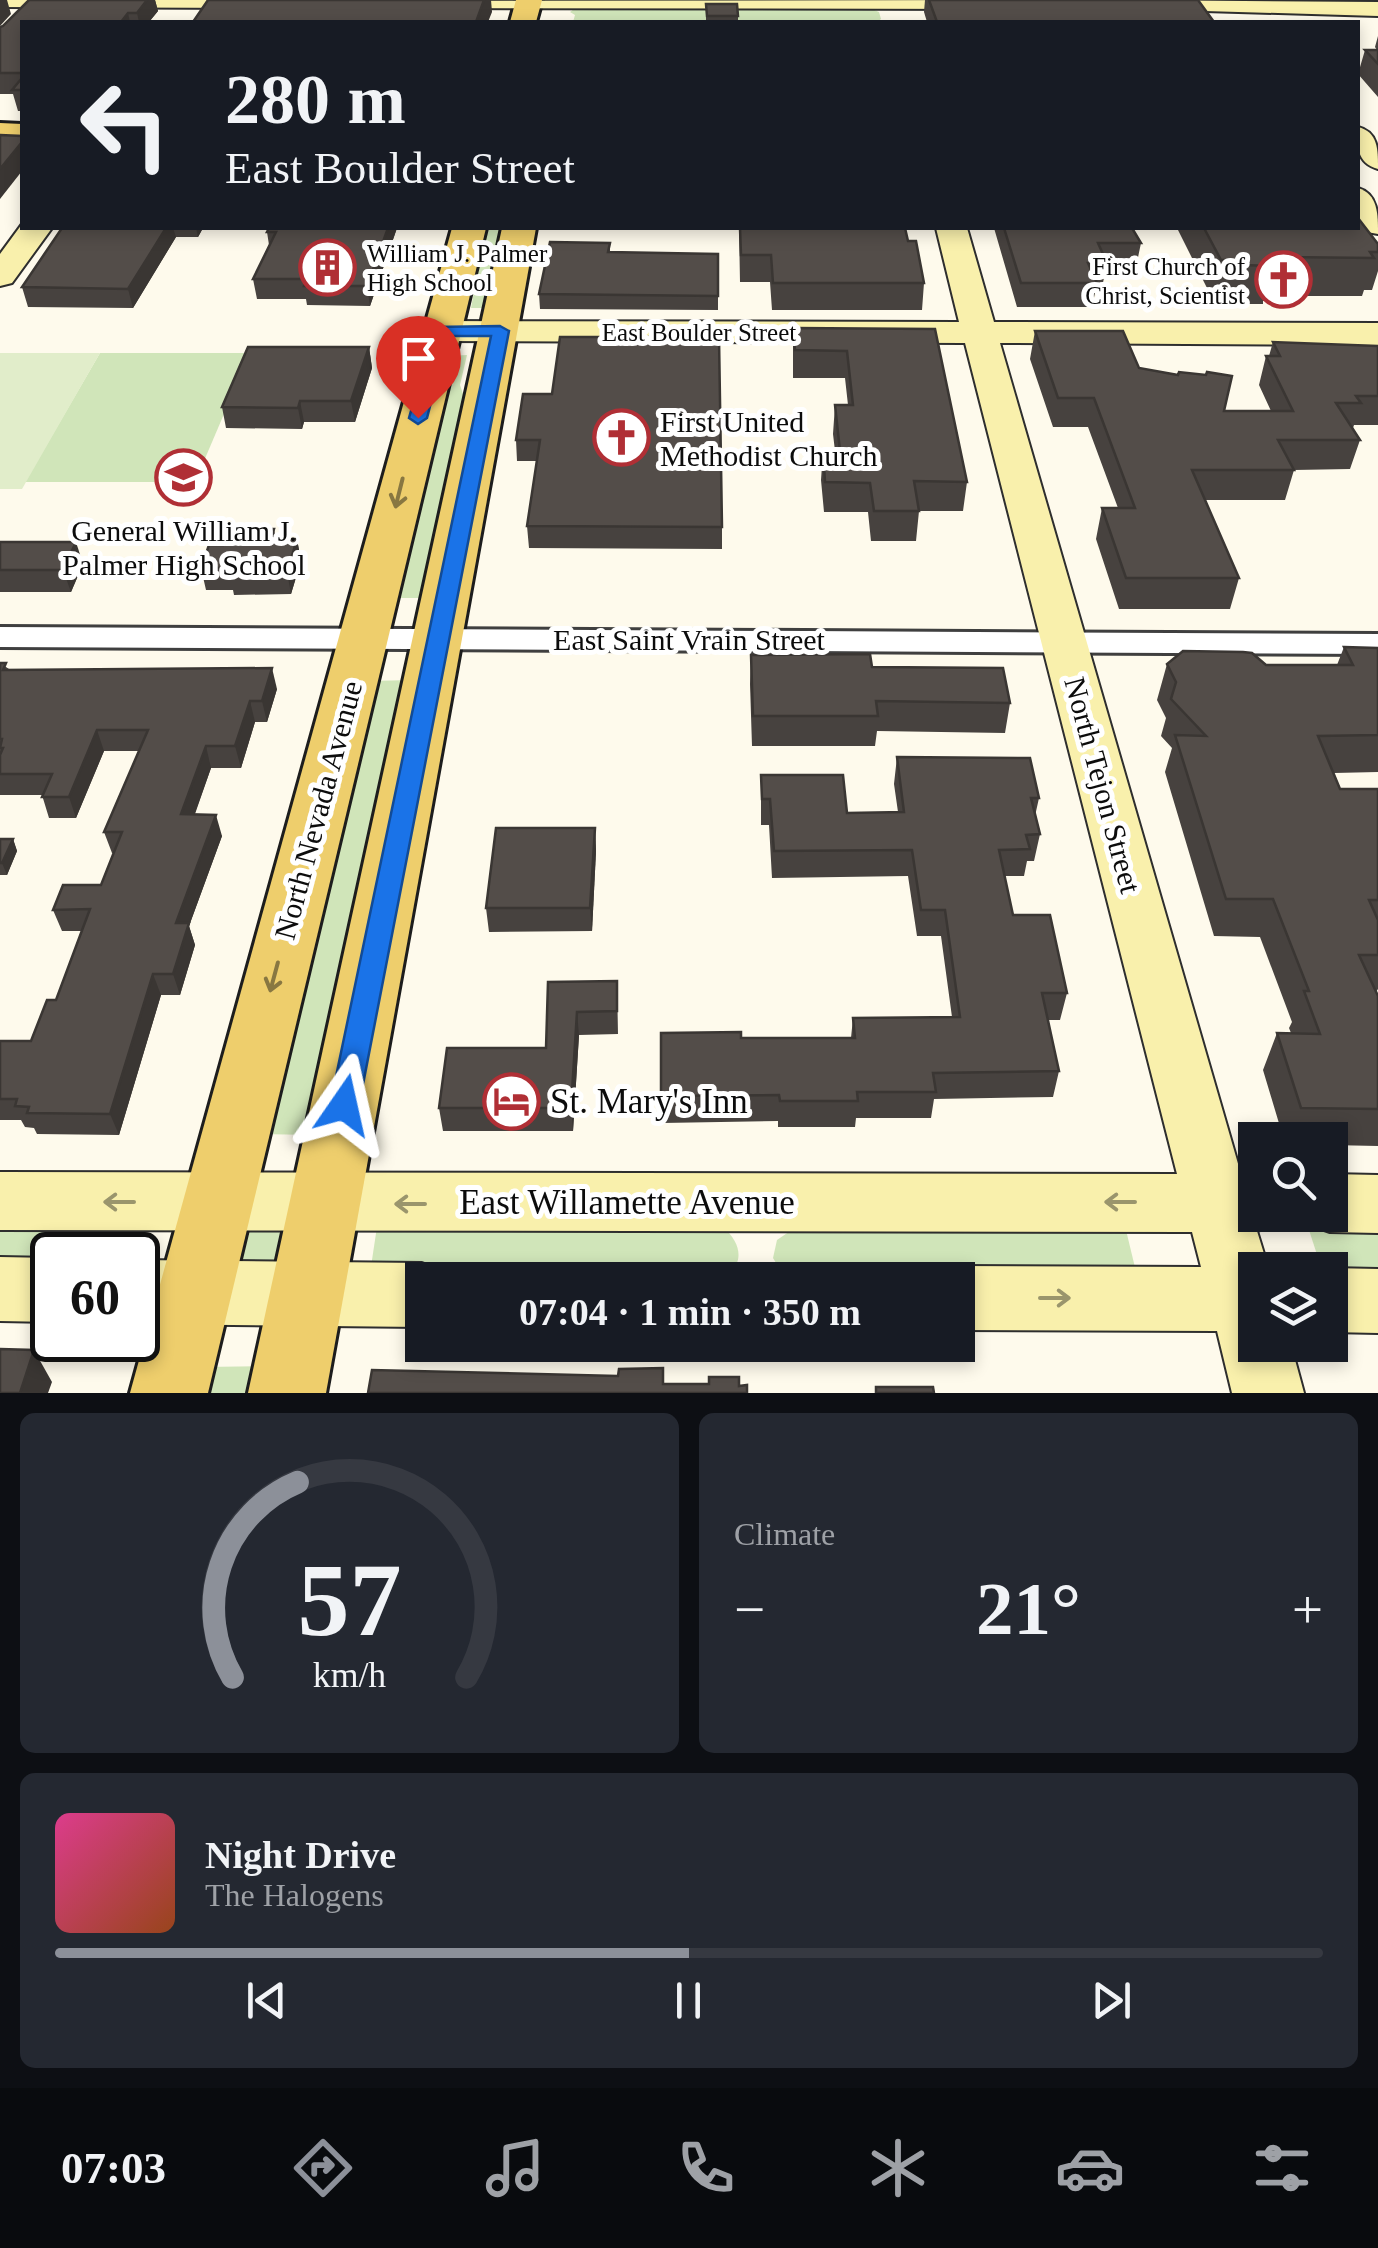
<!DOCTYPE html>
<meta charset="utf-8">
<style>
:root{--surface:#171b24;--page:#242831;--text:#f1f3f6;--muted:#9ea1a6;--line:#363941;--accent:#8c9099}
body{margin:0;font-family:Georgia,serif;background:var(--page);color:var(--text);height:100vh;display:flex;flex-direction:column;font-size:38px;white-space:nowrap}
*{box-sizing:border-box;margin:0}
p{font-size:32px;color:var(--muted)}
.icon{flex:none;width:55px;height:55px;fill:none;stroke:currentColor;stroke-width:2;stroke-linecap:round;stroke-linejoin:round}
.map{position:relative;height:1393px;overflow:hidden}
.panel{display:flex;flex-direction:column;gap:20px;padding:20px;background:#0d0f14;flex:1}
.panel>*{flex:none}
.guide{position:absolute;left:20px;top:20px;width:1340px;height:210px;border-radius:0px;box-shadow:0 5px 15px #0003;background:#171b24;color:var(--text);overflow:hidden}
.tools{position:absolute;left:1238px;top:1122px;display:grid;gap:20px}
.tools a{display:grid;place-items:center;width:110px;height:110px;border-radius:0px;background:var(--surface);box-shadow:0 5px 15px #0003;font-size:50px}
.speed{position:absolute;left:30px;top:1232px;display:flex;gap:20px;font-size:50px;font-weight:700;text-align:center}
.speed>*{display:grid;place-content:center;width:130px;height:130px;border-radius:50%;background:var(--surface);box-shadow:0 5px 15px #0003;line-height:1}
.speed .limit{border:5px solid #111;border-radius:15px;background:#fff;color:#111}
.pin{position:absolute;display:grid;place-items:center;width:85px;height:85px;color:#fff;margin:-102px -42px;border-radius:50% 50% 50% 0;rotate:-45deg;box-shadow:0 0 10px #0007}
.pin .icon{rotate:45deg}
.me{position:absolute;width:110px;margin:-55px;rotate:11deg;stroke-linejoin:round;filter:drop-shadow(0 0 8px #0008)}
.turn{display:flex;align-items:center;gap:35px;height:210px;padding:0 40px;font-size:45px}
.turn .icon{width:130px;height:130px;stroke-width:2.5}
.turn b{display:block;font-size:70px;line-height:85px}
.big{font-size:75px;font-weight:700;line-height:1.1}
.panel .card{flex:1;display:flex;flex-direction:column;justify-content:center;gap:15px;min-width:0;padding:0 35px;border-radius:15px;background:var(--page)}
.panel .dial{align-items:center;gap:0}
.dial svg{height:260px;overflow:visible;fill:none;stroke:var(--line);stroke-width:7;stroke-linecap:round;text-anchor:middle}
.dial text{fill:var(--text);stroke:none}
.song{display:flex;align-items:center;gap:30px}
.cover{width:120px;height:120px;border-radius:15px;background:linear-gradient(135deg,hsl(330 70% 55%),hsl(20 70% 35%))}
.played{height:10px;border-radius:5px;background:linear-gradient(90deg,var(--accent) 50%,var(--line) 50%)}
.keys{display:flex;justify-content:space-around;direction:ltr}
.heat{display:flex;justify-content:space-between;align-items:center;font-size:55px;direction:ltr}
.panel .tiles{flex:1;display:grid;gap:20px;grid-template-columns:1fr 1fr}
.card:last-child{grid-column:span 2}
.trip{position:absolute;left:405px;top:1262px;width:570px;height:100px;border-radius:0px;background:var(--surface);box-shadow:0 5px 15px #0003;font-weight:700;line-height:100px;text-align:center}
.tabs{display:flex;height:160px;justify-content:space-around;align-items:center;background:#090b0e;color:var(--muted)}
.tabs .icon{width:70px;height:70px}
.tabs .on{color:var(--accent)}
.tabs b{font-size:45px;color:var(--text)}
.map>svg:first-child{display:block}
.green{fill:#d0e5b9}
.pitch{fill:#e1edca}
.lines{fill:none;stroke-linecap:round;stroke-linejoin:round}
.street-casing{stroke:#3f3f3f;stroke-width:6}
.secondary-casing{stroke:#2e2e2e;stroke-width:4}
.primary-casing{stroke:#1d1d1d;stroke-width:6}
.street{fill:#fff;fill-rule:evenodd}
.secondary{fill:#f9f0ac;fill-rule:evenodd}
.primary{fill:#eece6c;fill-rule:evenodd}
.wall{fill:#47423f}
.shaded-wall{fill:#3a3633}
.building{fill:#534d49;stroke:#3a3633;stroke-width:2.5}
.oneway{stroke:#887741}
.oneway2{stroke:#9a956c}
.route{fill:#1a73e8;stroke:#114b97;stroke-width:2.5}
.labels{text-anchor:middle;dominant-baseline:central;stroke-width:10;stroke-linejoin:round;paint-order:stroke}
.far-poi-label{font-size:25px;fill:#0c0c0c;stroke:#fff;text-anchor:start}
.far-street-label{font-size:25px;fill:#0c0c0c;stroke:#fff}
.poi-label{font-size:30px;fill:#0c0c0c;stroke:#fff;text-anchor:start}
.street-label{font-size:30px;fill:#0c0c0c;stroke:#fff}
.near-poi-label{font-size:35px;fill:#0c0c0c;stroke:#fff;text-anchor:start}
.near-street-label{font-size:35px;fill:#0c0c0c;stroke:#fff}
</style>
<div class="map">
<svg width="1378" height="1393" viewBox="0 0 1378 1393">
<rect width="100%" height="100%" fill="#fefaec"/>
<g class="green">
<polygon points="577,7 867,7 879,12 881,19 877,22 573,22 575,15 570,12"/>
<polygon points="478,228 508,228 491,308 471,308 476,281 469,262"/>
<polygon points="100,353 250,353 195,482 25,482"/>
<polygon points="467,355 460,385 468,409 428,598 386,598 445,356"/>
<polygon points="413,680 313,1135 259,1134 369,681"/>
<polygon points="0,1214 148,1216 136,1255 52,1255 52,1270 0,1270"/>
<path d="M378,1220L723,1227C743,1245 745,1265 721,1280H369Z"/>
<polygon points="1125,1226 1139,1284 795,1280 784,1276 773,1258 777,1240 796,1227"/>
<path d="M242,1228L281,1230C287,1243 280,1258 271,1268L236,1271Z"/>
<polygon points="1309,1230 1378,1230 1378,1284 1322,1270"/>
<polygon points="266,1366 260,1393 196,1393 203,1367"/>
</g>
<polygon class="pitch" points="0,353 100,353 22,489 0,489"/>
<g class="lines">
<defs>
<polygon id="street" points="0,627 1378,634 1378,654 0,647"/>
<g id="secondary">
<polygon points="0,0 281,0 282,1 270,8 0,7"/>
<polygon points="1000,0 998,7 990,9 427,8 415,1"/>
<polygon points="1127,0 1378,2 1378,16 1137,9 1129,7"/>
<path d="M1358,127C1378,132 1378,149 1378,169C1356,163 1357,145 1358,127Z"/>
<path d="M1358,188C1378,194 1378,214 1378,234L1367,232L1358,218Z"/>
<polygon points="22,224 22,228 52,228 12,283 0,286 0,254"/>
<polygon points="936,228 967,228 994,322 1378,323 1378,345 1000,343 1241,1174 1255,1174 1255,1215 1282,1215 1278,1224 1257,1231 1269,1270 1255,1270 1255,1345 1291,1345 1304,1393 1232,1393 1217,1331 958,1330 958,1280 932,1280 934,1275 958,1266 1201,1267 1192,1232 0,1230 0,1172 1177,1174 965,343 441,341 429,338 424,331 429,324 441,321 959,322"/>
<polygon points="1330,1174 1378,1175 1378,1233 1330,1232 1307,1224 1303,1215 1330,1215"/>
<polygon points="0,1257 52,1258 52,1322 0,1321"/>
<polygon points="138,1260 422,1263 446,1272 449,1280 422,1280 422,1327 138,1324"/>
<polygon points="1330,1268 1378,1269 1378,1333 1330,1332 1330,1270 1324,1270"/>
</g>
<g id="primary">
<polygon points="516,0 542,0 536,22 510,22"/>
<polygon points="0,123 22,124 22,142 0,141"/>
<polygon points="452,228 486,228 208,1393 130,1393"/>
<polygon points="502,228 536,228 326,1393 248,1393"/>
</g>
</defs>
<use href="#street" class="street-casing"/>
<use href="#secondary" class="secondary-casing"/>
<use href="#primary" class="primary-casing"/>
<use href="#street" class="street"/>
<use href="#secondary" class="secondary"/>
<use href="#primary" class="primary"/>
</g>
<g class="wall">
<polygon points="29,0 155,0 158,11 149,22 22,22 22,111 18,111 13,94 0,94 0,27 3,26"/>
<polygon points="925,0 929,0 1214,22 927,22 924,12"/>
<polygon points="706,4 738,16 738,22 706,22"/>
<polygon points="1378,36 1378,97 1358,74 1365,50 1377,50 1375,47"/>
<polygon points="62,228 203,228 198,237 176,237 133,308 28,307 22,287"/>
<polygon points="397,228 370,306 307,305 306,299 257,299 253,279 269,245 267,232"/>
<polygon points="739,228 905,228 908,241 924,283 922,310 772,310 770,282 740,282"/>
<polygon points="994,228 1132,228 1141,243 1136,267 1106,267 1102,288 1096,288 1092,307 1017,307"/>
<polygon points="1177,228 1358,228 1378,244 1378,271 1372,290 1364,290 1362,296 1278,296 1277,301 1263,301 1263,304 1233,304 1231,298 1212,298"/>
<polygon points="610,243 610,252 718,254 718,310 540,309 539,294"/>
<polygon points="793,328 935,329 967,482 963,511 919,511 916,541 871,541 868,512 824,512 821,480 823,451 835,451 833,434 835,405 848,405 845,378 793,378"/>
<polygon points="1035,331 1139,368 1178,375 1224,411 1271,411 1259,385 1266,356 1269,356 1273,342 1378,346 1378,425 1354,425 1353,428 1360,440 1350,469 1294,470 1285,500 1205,500 1239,578 1230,609 1119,609 1096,539 1102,508 1118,508 1088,427 1053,427 1030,359"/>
<polygon points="369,347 372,368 355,422 304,422 302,429 226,428 222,407"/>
<polygon points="523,394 722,527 722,549 529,548 527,526 537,461 517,461 516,440"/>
<polygon points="274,529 276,539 297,539 301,561 291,594 234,595 233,590 206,590 201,568 223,545"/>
<polygon points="0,542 83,564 71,592 0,592"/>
<polygon points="1344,647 1378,648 1378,772 1334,773 1340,789 1378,789 1378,989 1376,992 1378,996 1378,1146 1330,1145 1330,1140 1284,1140 1263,1070 1277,1033 1291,1033 1289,1028 1292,1022 1260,937 1214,936 1165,772 1172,748 1161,736 1166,718 1157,700 1167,664 1337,665"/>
<polygon points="751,655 872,667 1010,703 1005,733 877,731 875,746 752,746 750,684"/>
<polygon points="0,663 9,669 277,689 267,722 255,722 241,768 211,768 195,814 222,836 189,926 195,945 180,995 161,995 119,1135 37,1134 34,1128 25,1127 21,1120 0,1120 0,1041 31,1041 56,1000 82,931 62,931 53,910 101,885 114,853 112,853 104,832 139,751 104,751 76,818 49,818 42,795 0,795"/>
<polygon points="897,757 1039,798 1035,816 1040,834 1034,861 1027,861 1024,876 1005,876 1013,915 1067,993 1060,1020 1048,1020 1059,1071 1053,1097 934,1099 931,1118 856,1118 855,1127 778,1127 778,1121 662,1123 661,1033 741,1038 851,1038 853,1018 952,1017 941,936 917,936 908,876 772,878 769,825 761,825 761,775 847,813 898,812 894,784"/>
<polygon points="595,828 596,851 592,931 489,932 486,908"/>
<polygon points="0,839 13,839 17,851 7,875 0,875"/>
<polygon points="617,981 618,1034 579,1035 573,1131 443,1131 439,1108 546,1048 548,982"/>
</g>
<g class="shaded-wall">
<polygon points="0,0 7,0 11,14 0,26"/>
<polygon points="147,0 155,0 158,11 149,22 139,22 137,13"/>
<polygon points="484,0 491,0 492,12 488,22 476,22"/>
<polygon points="128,13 130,22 121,22"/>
<polygon points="22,142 22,171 0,199 0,169"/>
<polygon points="166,228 173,228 176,237 133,308 128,289"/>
<polygon points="196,228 203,228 198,237"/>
<polygon points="388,228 397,228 370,306 367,286"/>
<polygon points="369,347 372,368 355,422 351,401"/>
<polygon points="300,401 304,422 302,429 298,408"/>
<polygon points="297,539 301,561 291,594 287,572"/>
<polygon points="76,542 83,564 71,592 63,570"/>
<polygon points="272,668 277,689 267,722 262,701"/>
<polygon points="250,701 255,722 241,768 235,746"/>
<polygon points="97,730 104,751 76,818 69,797"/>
<polygon points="206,746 211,768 187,835 181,814"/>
<polygon points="216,815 222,836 189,926 195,945 180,995 173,974 176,923"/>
<polygon points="595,828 596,851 592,931 590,908"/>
<polygon points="13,839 17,851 7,875 2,863"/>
<polygon points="153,974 161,995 119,1135 110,1114"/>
<polygon points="577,1012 579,1035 573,1131 571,1108"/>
<polygon points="34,1350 52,1382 48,1393 20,1393"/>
</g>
<g class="building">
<polygon points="29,0 147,0 137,13 128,13 121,22 22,22 22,73 0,73 0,27 3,26"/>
<polygon points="208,0 484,0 476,22 193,22"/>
<polygon points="929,0 1198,0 1214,22 937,22"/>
<polygon points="706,4 737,4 738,16 707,16"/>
<polygon points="1365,50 1378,50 1378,64"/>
<polygon points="22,78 22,90 12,90"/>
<polygon points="0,135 22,136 22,142 0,169"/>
<polygon points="1358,218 1378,244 1378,252 1370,252 1374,258 1284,257 1287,263 1271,263 1273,266 1243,265 1240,260 1221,260 1204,228 1358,228"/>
<polygon points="62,228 166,228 128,289 22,287"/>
<polygon points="269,228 388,228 367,286 304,286 306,279 253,279 276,232 267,232"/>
<polygon points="740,228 905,228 908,241 916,241 924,283 773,283 771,255 741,255"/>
<polygon points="1004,228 1132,228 1141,243 1098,243 1107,263 1088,263 1097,283 1021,283"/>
<polygon points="550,242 610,243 608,252 718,254 718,296 539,294"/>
<polygon points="793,328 935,329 967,482 914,481 919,511 874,511 870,483 825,482 823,451 840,451 835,405 853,405 847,351 795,350"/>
<polygon points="1035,331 1123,331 1139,368 1178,375 1179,372 1206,375 1207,372 1232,376 1224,411 1293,411 1266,356 1280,356 1273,342 1378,346 1378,396 1356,396 1361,403 1336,403 1360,440 1278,440 1294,470 1192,470 1239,578 1126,578 1102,508 1135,508 1094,398 1058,398"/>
<polygon points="560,337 719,337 722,527 527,526 540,440 516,440 523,394 552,394"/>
<polygon points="248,347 369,347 351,401 300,401 298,408 222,407"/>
<polygon points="228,529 274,529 271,539 297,539 287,572 229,572 231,568 201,568 209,545 223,545"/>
<polygon points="0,542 76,542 63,570 0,570"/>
<polygon points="1344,647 1378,648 1378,735 1318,736 1340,789 1378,789 1378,900 1369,900 1378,920 1378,955 1359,955 1378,996 1378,1109 1301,1108 1277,1033 1320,1034 1304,991 1309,991 1273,899 1226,899 1175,735 1206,736 1171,699 1176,682 1167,664 1183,651 1243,652 1252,653 1266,665 1353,665"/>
<polygon points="870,654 872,667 1003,668 1010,703 876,701 878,716 753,716 751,655"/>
<polygon points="0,663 6,663 3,670 272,668 262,701 250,701 235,746 206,746 181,814 216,815 176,923 189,923 173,974 153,974 110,1114 27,1113 29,1107 15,1106 17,1099 0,1099 0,1041 31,1041 47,1000 56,1000 90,909 53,910 63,885 101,885 122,832 104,832 148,730 97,730 69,797 42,797 52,774 0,774 0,755 3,748 0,748 2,739 0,739"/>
<polygon points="897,757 1030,758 1039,798 1031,798 1040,834 1026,835 1030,849 999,850 1013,915 1050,915 1067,993 1042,993 1059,1071 933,1073 936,1092 857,1092 858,1101 780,1101 779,1095 661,1096 661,1033 741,1032 741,1038 855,1038 853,1018 960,1017 945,910 921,910 912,850 774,851 770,799 762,799 761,775 843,775 847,813 904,812"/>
<polygon points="496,828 595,828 590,908 486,908"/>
<polygon points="0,839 13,839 2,863 0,863"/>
<polygon points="617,981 617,1011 577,1012 571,1108 439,1108 447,1048 546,1048 548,982"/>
<polygon points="0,1349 34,1350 20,1393 0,1393"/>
<polygon points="663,1368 663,1384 709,1384 709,1377 739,1377 739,1386 747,1385 747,1393 368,1393 372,1370 618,1376 619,1369"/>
<polygon points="876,1387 933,1387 934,1393 876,1393"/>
</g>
<defs><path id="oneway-shaft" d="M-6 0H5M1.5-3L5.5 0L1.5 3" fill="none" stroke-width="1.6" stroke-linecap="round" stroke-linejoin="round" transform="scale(2.5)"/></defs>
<g class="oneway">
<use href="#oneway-shaft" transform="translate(399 493) rotate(104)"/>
<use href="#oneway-shaft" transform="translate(274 977) rotate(105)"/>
</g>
<g class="oneway2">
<use href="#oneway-shaft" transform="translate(119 1202) rotate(-180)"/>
<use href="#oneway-shaft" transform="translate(1120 1202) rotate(-180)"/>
<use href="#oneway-shaft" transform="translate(410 1204) rotate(180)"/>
<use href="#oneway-shaft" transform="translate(1055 1298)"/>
</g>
<polygon class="route" points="500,326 509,331 359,1105 355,1114 344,1117 334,1114 330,1105 491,336 448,336 427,418 418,424 409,418 435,327"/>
<defs>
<symbol id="building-ring" viewBox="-11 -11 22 22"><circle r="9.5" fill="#fff" stroke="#b02f35" stroke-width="1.5"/><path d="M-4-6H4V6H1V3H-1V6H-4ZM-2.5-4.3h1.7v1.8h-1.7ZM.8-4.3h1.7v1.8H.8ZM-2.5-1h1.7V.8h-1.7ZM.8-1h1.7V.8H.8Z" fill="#b02f35"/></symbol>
<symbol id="church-ring" viewBox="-11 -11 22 22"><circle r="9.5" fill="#fff" stroke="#b02f35" stroke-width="1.5"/><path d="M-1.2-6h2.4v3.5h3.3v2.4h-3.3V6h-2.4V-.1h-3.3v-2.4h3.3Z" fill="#b02f35"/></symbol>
<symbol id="school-ring" viewBox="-11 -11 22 22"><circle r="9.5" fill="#fff" stroke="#b02f35" stroke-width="1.5"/><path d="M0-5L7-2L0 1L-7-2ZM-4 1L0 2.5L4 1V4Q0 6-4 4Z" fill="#b02f35"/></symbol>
<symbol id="hotel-ring" viewBox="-11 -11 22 22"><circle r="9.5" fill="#fff" stroke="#b02f35" stroke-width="1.5"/><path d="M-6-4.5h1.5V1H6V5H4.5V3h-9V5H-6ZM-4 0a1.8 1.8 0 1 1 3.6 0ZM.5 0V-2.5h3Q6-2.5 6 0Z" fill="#b02f35"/></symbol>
</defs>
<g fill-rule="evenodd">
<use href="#building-ring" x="296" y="236" width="63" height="63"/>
<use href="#church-ring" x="1252" y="248" width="63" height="63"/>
<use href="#church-ring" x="590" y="406" width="63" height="63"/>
<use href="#school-ring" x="152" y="446" width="63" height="63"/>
<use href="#hotel-ring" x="480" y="1070" width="63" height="63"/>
</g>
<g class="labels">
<g class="far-poi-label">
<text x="367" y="253">William J. Palmer<tspan x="367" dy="29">High School</tspan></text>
<text x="1245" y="266" text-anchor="end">First Church of<tspan x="1245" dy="29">Christ, Scientist</tspan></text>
</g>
<g class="far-street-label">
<text x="699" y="332">East Boulder Street</text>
</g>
<g class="poi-label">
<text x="660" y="421">First United<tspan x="660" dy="34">Methodist Church</tspan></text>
<text x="184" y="530" text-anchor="middle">General William J.<tspan x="184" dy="34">Palmer High School</tspan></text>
</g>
<g class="street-label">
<text x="689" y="639">East Saint Vrain Street</text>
<text transform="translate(1103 785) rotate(75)">North Tejon Street</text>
<text transform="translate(318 810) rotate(-75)">North Nevada Avenue</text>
</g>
<g class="near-poi-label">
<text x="550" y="1101">St. Mary's Inn</text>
</g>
<g class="near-street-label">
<text x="627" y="1202">East Willamette Avenue</text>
</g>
</g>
</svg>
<div class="tools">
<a><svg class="icon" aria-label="search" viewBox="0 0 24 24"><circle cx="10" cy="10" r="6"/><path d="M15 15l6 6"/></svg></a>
<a><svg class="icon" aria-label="layers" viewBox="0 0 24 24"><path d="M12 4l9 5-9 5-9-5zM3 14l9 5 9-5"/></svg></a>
</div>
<div class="speed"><div class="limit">60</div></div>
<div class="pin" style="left:418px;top:418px;background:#d93025"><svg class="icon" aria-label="arrive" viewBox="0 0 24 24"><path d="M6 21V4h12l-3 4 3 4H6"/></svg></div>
<svg class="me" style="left:344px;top:1105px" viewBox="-20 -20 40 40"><path d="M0-17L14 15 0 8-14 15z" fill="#1a73e8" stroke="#fff" stroke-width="4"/></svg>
<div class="trip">07:04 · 1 min · 350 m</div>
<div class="guide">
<div class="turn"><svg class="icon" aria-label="left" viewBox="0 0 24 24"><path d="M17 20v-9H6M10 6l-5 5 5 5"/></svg><div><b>280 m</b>East Boulder Street</div></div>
</div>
</div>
<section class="panel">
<div class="tiles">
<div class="card dial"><svg viewBox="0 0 100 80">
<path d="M14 69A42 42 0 1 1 86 69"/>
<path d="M14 69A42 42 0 0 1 34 9" stroke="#8c9099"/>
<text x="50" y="56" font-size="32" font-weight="700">57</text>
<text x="50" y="72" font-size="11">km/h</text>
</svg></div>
<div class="card"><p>Climate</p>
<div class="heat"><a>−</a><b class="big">21°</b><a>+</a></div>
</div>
<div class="card">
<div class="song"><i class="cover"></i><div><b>Night Drive</b><p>The Halogens</p></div></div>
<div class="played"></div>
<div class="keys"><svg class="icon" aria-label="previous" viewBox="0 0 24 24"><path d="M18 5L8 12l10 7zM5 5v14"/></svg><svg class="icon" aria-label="pause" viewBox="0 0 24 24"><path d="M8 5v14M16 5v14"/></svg><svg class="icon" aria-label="next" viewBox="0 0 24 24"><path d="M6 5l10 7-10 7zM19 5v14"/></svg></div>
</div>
</div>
</section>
<nav class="tabs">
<b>07:03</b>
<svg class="icon on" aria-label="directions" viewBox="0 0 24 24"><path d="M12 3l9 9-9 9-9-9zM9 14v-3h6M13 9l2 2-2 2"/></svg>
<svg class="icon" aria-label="music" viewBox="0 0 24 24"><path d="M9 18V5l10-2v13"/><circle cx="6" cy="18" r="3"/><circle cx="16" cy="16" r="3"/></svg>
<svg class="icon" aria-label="phone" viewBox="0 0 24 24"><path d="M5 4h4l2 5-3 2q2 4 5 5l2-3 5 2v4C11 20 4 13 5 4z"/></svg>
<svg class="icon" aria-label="climate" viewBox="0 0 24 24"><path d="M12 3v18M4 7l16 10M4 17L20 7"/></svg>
<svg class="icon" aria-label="car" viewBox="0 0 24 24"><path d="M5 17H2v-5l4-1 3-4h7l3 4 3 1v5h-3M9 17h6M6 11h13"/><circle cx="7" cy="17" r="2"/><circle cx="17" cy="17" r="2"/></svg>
<svg class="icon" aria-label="filters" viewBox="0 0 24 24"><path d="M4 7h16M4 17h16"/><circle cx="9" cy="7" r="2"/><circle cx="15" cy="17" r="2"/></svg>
</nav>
